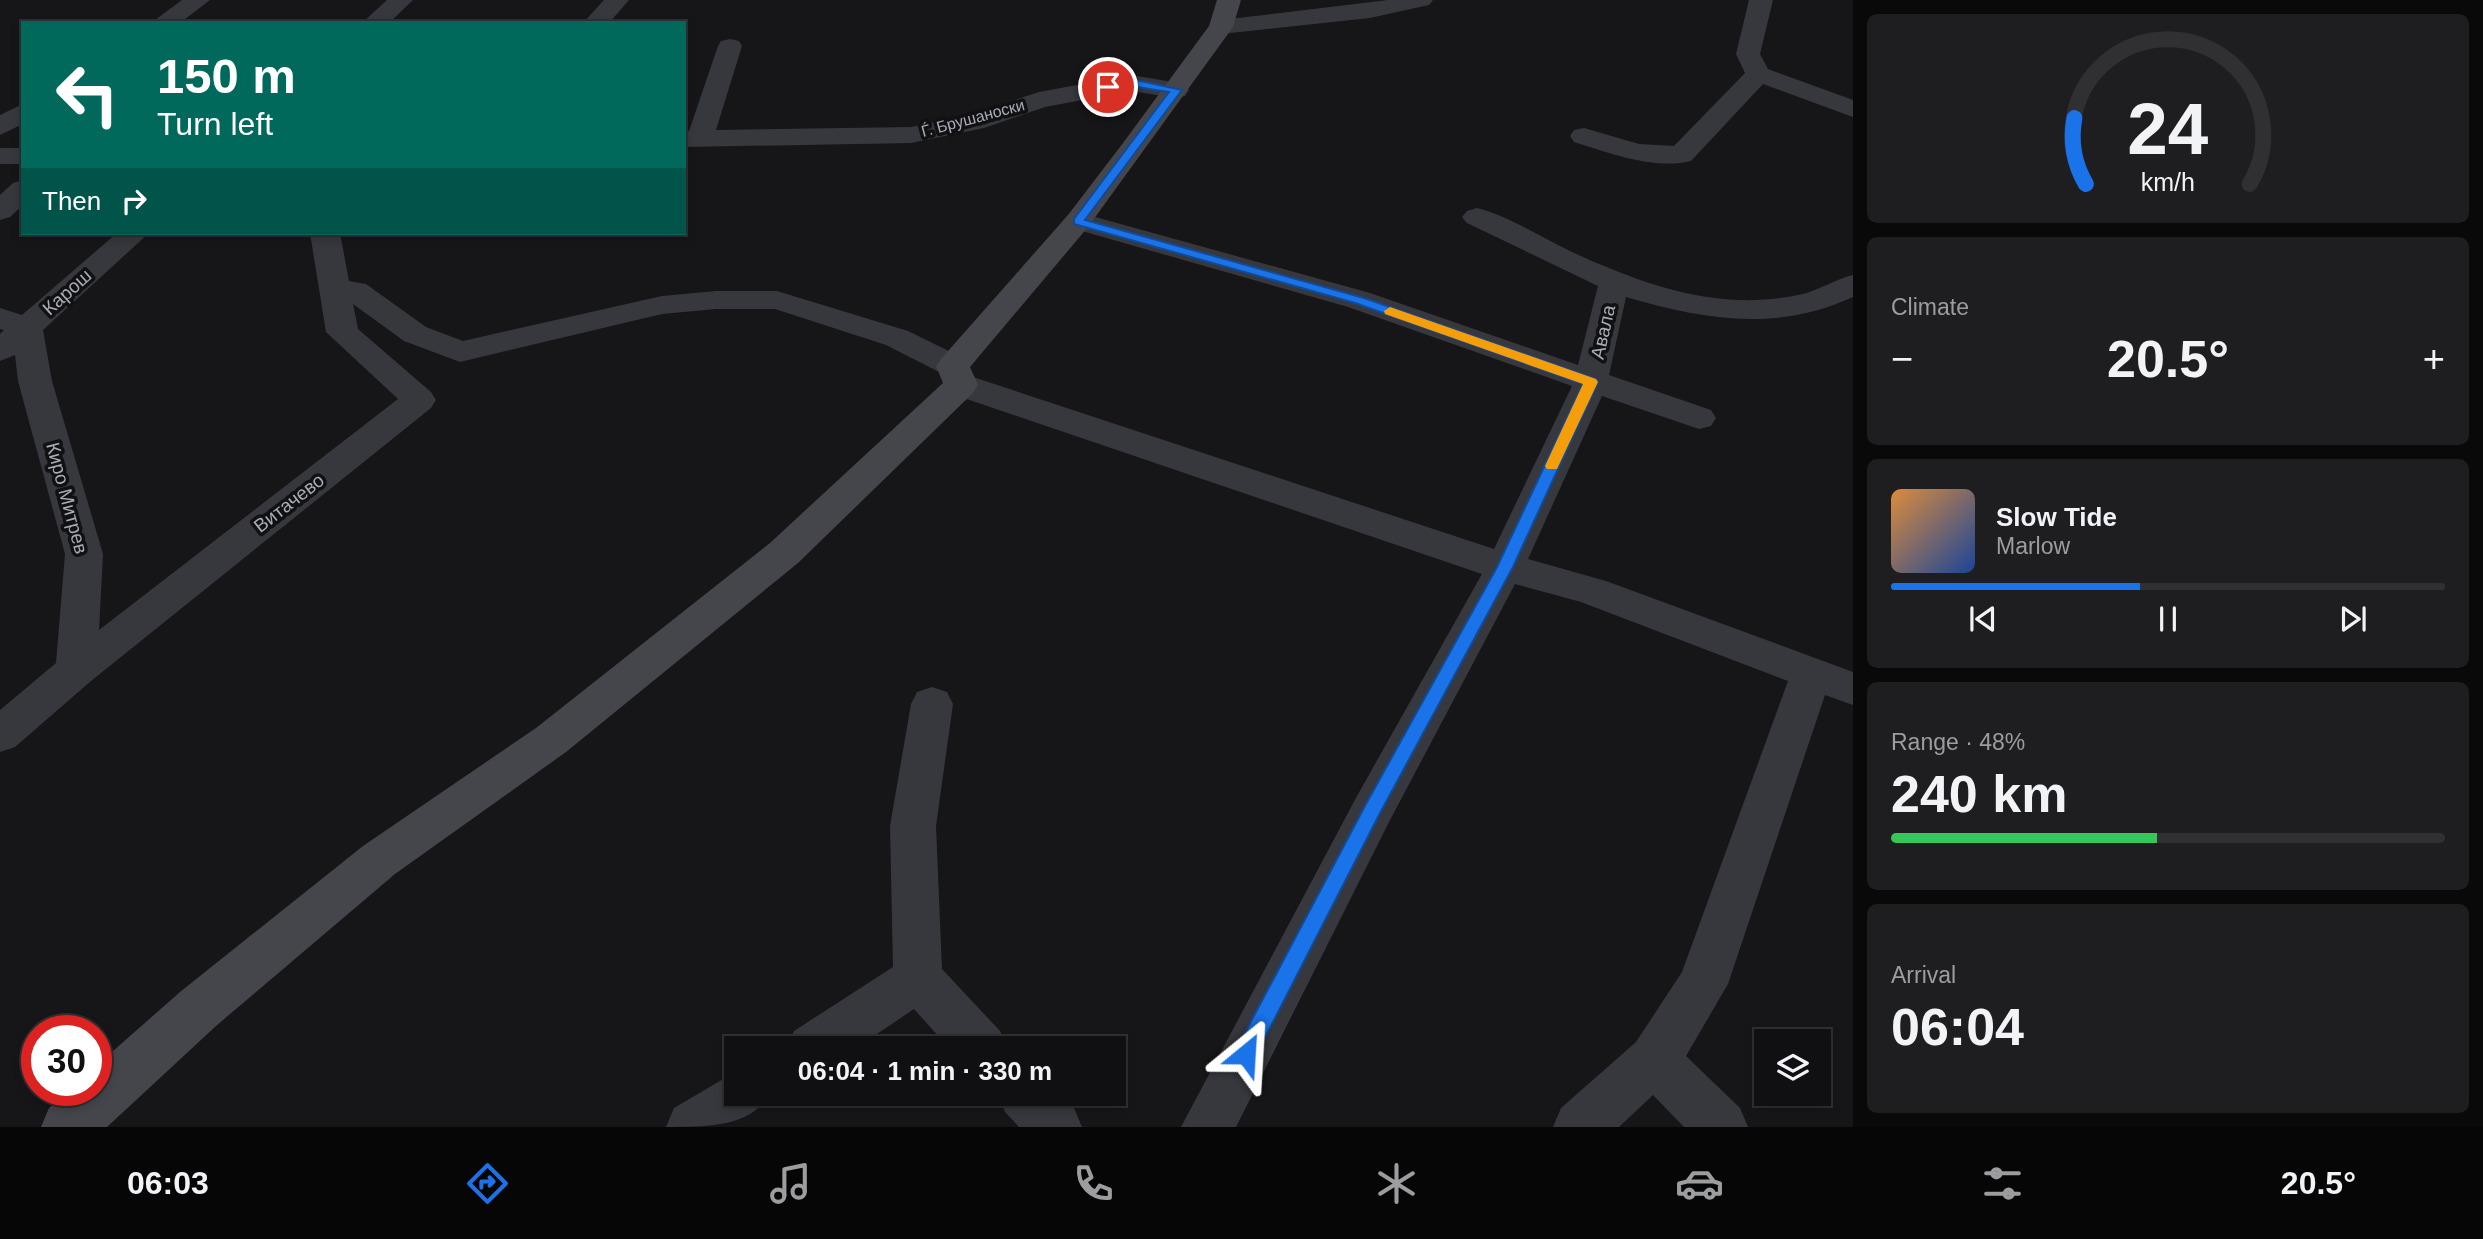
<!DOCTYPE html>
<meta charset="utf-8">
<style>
:root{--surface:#101012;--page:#1e1e20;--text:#f1f3f6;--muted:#9c9d9f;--line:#303032;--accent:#1a73e8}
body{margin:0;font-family:Arial,sans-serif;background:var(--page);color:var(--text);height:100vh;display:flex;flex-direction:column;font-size:26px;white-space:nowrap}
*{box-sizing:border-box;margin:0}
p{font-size:23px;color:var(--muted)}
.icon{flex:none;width:38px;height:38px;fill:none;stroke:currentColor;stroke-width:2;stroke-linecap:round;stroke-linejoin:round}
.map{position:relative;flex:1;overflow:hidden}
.sheet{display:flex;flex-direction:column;gap:14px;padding:14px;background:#09090a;width:630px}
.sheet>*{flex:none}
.guide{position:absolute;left:21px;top:21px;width:665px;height:214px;border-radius:0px;box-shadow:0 4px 10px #0003,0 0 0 2px var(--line);background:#00695c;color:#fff;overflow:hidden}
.controls{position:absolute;left:1754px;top:1029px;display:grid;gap:14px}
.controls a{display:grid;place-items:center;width:77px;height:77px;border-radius:0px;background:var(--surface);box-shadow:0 4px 10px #0003,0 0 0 2px var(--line);font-size:35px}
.speed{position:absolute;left:21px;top:1015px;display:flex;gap:14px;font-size:35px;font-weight:700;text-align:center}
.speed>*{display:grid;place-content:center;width:91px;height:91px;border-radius:50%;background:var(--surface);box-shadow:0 4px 10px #0003,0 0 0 2px var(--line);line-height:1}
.speed .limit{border:10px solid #d22;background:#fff;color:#111}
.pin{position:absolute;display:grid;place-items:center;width:60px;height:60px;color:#fff;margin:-30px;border:4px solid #fff;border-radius:50%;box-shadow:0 2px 7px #0007}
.me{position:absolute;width:77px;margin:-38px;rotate:27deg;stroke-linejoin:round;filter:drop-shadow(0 0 5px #0008)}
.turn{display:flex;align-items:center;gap:24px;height:147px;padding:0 21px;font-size:32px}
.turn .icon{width:91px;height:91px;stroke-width:2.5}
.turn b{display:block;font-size:49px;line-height:60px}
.then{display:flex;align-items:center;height:66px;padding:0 21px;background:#0003;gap:14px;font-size:26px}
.big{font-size:52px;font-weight:700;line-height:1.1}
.sheet .widget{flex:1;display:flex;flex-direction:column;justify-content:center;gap:10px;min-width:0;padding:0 24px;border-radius:10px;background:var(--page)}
.sheet .dial{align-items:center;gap:0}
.dial svg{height:182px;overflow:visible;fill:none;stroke:var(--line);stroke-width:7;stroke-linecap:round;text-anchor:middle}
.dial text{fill:var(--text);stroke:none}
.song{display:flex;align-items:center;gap:21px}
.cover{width:84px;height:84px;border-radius:10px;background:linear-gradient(135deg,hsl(30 70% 55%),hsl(220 70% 35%))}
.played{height:7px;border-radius:4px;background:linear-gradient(90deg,var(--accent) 45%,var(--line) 45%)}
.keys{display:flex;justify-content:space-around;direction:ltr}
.heat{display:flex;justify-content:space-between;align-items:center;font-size:38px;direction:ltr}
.charge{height:10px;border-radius:5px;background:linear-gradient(90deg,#34c759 48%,var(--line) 0)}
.trip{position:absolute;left:724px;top:1036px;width:402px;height:70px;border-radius:0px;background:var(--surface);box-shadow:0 4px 10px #0003,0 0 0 2px var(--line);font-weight:700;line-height:70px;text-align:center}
.menu{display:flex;height:112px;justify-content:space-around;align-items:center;background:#060607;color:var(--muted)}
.menu .icon{width:49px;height:49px}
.menu .selected{color:var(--accent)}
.menu b{font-size:32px;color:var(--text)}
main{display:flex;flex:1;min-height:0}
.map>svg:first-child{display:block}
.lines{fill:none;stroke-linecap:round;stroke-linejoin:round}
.minor{fill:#37383d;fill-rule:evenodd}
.secondary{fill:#45464c;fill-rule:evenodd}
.route{fill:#1a73e8;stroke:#114b97;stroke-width:2}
.slow{fill:#f59e0b}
.labels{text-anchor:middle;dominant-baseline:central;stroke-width:7;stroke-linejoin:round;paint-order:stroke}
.far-street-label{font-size:16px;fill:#a8acb7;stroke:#111113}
.street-label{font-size:19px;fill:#a8acb7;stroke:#111113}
</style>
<main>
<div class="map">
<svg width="1853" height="1127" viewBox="0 0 1853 1127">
<rect width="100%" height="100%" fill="#161618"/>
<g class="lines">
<g class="minor">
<polygon points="182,0 210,0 180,23 151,23"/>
<polygon points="387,0 413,0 389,23 362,23"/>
<polygon points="604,0 629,0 609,23 583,23"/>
<polygon points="1388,0 1433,0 1429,5 1370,18 1221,34 1212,32 1209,27 1212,22 1221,20"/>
<path d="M1749,0H1773L1760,54L1768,69L1853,100V117L1763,84L1691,161C1653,170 1610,153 1574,142L1570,136L1574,130L1584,128L1639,144L1674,146L1745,73L1736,54Z"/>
<polygon points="730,39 739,41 742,46 716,130 911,127 969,115 1039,92 1131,75 1185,84 1189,90 1185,96 1176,98 1131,91 1045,107 984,128 911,143 684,147 684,131 689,131 718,46 721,41"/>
<polygon points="23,104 23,124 0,135 0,115"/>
<rect x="0" y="148" width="23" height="16"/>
<polygon points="23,180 23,205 10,217 0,220 0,195 13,183"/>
<path d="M1477,208C1509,216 1540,237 1570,251C1644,285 1720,313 1803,294C1821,289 1836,279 1853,275V297C1777,332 1704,320 1626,297L1609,375L1711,410L1716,418L1711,426L1699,429L1602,396L1528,559L1606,581L1853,672V705L1825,695L1728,984L1686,1056L1740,1108L1748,1127H1684L1653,1095L1619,1127H1553L1561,1108L1636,1042L1682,972L1788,681L1581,602L1515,584L1389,822L1236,1127H1181L1357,796L1482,574L949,393L944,385L949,377L961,374L973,377L1494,549L1572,386L1348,307L1068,227L1063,221L1068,215L1078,212L1088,215L1370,293L1578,365L1598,286L1467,223L1462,217L1467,211Z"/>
<polygon points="117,233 149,233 43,330 52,381 103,554 99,630 398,399 326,332 310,233 340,233 349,281 366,284 426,327 463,341 662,296 716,291 777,291 908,331 965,359 970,366 965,373 953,376 941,373 886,345 775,309 716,309 662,314 460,362 404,341 353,304 358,329 431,392 436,400 431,408 91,681 15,747 0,752 0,710 56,663 65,554 18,381 15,355 0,361 0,334 4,330 0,329 0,308 22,315"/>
<polygon points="932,687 947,692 953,704 936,826 942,969 1000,1031 1008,1048 949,1048 914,1009 856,1048 786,1048 794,1031 893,967 890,826 911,704 917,692"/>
<path d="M737,1071V1094H769C752,1127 708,1127 666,1127L674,1108Z"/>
<polygon points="998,1094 1060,1094 1074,1108 1082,1127 1019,1127 1005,1112"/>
</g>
<polygon class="secondary" points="1217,0 1241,0 1233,27 1088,227 970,367 978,385 973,393 798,563 566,752 395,874 216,1026 107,1127 41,1127 49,1108 69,1090 96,1090 96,1066 180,992 363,846 536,728 770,543 943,383 936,366 941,359 1068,215 1123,143 1209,26"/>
</g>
<polygon class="route" points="1131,79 1182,90 1085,220 1364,298 1596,379 1598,382 1513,567 1379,815 1253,1061 1246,1064 1238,1061 1235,1054 1238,1046 1366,804 1497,567 1583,384 1355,303 1074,224 1074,219 1169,92 1131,86 1108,90 1103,87"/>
<polygon class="slow" points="1390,307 1596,379 1598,382 1557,469 1547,469 1545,466 1583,384 1385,314 1384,311"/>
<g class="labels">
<g class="far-street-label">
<text transform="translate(973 118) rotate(-15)">Ѓ. Брушаноски</text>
</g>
<g class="street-label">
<text transform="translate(67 292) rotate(-42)">Карош</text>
<text transform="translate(1603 332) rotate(-77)">Авала</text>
<text transform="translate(67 498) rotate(75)">Киро Митрев</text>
<text transform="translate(289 503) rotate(-38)">Витачево</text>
</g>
</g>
</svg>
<div class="controls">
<a><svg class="icon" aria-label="layers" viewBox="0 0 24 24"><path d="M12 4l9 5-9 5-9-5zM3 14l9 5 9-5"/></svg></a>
</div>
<div class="speed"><div class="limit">30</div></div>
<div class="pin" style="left:1108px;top:87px;background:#d93025"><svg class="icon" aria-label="arrive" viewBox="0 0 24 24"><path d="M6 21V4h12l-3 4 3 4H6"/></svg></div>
<svg class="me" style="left:1246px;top:1054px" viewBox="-20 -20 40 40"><path d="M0-17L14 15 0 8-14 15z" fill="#1a73e8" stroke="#fff" stroke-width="4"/></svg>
<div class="trip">06:04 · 1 min · 330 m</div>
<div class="guide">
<div class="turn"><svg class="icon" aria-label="left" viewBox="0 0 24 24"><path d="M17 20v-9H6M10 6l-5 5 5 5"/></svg><div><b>150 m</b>Turn left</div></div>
<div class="then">Then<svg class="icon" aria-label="right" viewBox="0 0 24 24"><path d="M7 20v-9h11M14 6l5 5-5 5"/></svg></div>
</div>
</div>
<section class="sheet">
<div class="widget dial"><svg viewBox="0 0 100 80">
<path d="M14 69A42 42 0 1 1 86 69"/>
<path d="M14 69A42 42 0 0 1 9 40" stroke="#1a73e8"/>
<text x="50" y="56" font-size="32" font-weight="700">24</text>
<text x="50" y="72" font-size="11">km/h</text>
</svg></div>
<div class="widget"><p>Climate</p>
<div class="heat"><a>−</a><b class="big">20.5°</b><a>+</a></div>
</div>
<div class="widget">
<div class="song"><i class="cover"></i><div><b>Slow Tide</b><p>Marlow</p></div></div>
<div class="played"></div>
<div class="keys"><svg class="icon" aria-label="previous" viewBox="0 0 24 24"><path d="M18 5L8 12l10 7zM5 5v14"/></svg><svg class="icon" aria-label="pause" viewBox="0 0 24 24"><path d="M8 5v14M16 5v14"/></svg><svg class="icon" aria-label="next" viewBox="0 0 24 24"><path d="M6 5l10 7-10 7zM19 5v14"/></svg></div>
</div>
<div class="widget"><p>Range · 48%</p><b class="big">240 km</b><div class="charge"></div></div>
<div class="widget"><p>Arrival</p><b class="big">06:04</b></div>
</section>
</main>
<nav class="menu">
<b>06:03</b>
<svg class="icon selected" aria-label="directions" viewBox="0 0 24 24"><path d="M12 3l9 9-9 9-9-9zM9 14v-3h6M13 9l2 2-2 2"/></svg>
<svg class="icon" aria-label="music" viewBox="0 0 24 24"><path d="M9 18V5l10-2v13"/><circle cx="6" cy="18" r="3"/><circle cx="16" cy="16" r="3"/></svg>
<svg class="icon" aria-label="phone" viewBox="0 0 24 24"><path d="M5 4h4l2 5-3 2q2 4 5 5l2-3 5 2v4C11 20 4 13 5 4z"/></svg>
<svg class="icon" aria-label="climate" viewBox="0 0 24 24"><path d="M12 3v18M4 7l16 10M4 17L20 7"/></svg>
<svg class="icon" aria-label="car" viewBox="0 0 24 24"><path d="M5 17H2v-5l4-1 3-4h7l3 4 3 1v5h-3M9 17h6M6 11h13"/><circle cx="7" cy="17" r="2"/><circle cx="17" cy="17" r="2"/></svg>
<svg class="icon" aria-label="filters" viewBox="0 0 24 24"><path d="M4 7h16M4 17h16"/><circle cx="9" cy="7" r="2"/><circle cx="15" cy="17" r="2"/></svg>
<b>20.5°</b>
</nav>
